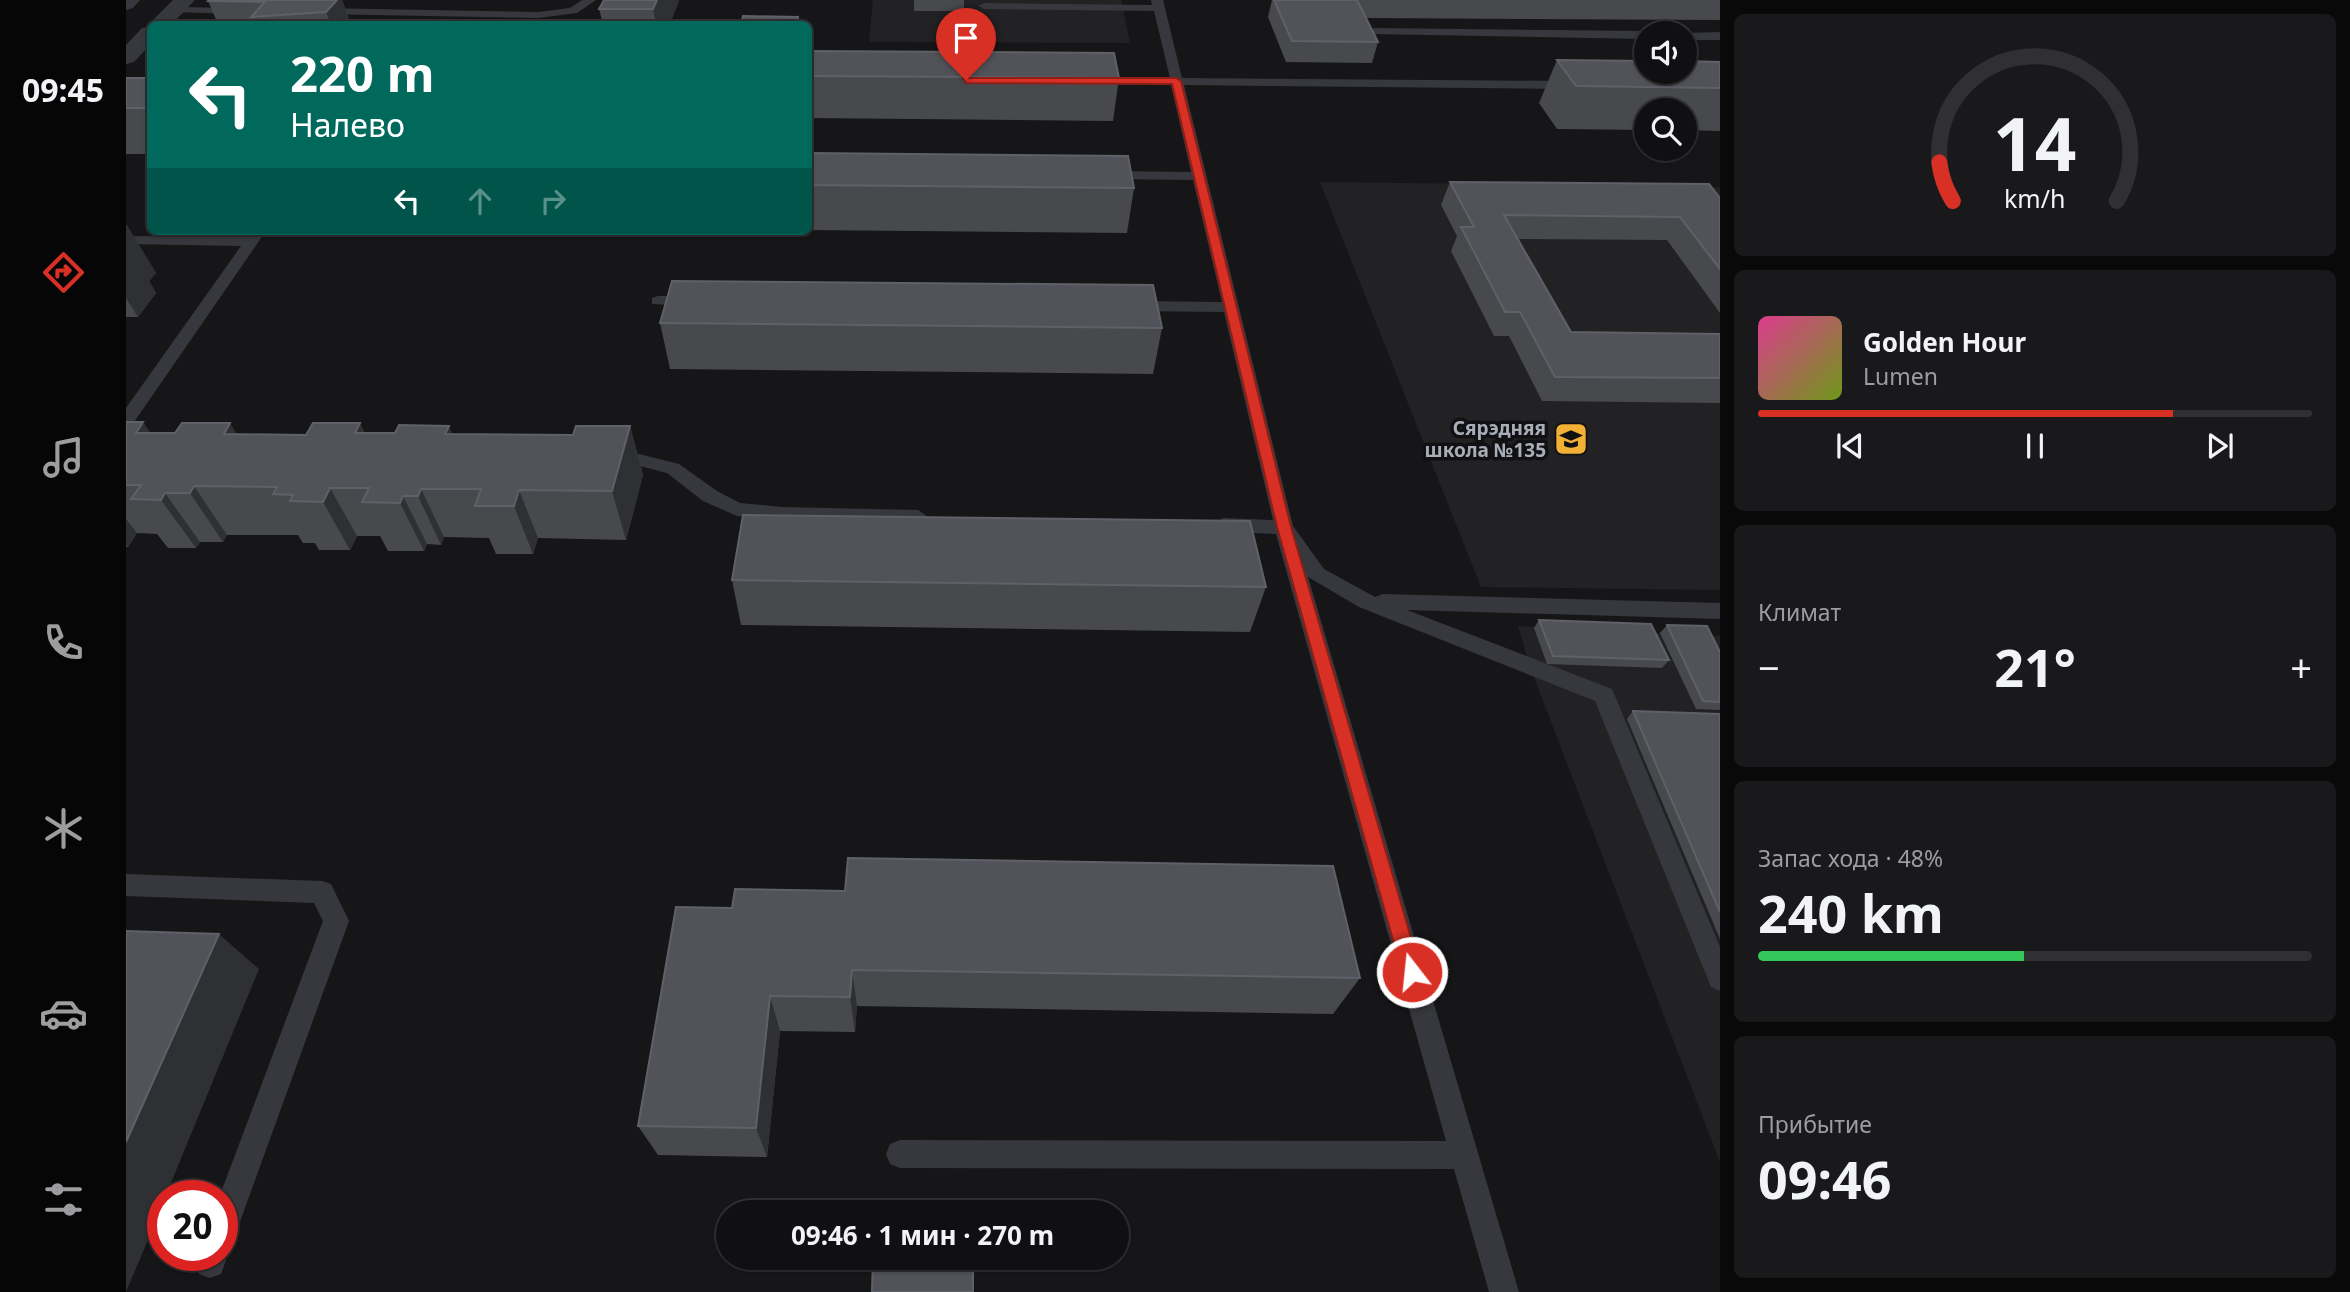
<!DOCTYPE html>
<html lang="ru">
<meta charset="utf-8">
<style>
:root{--surface:#101012;--page:#19191b;--text:#f1f3f6;--muted:#9c9d9f;--line:#303032;--accent:#d93025}
body{margin:0;font-family:"Noto Sans",sans-serif;background:var(--page);color:var(--text);height:100vh;display:flex;flex-direction:column;font-size:26px;white-space:nowrap}
*{box-sizing:border-box;margin:0}
p{font-size:23px;color:var(--muted)}
.icon{flex:none;width:38px;height:38px;fill:none;stroke:currentColor;stroke-width:2;stroke-linecap:round;stroke-linejoin:round}
.map{position:relative;flex:1;overflow:hidden}
.sheet{display:flex;flex-direction:column;gap:14px;padding:14px;background:#09090a;width:630px}
.sheet>*{flex:none}
.banner{position:absolute;left:21px;top:21px;width:665px;height:214px;border-radius:10px;box-shadow:0 2px 5px #0004,0 0 0 2px var(--line);background:#00695c;color:#fff;overflow:hidden}
.buttons{position:absolute;left:1508px;top:21px;display:grid;gap:14px}
.buttons a{display:grid;place-items:center;width:63px;height:63px;border-radius:50%;background:var(--surface);box-shadow:0 2px 5px #0004,0 0 0 2px var(--line);font-size:35px}
.speed{position:absolute;left:21px;top:1180px;display:flex;gap:14px;font-size:35px;font-weight:700;text-align:center}
.speed>*{display:grid;place-content:center;width:91px;height:91px;border-radius:50%;background:var(--surface);box-shadow:0 2px 5px #0004,0 0 0 2px var(--line);line-height:1}
.speed .limit{border:10px solid #d22;background:#fff;color:#111}
.pin{position:absolute;display:grid;place-items:center;width:60px;height:60px;color:#fff;margin:-72px -30px;border-radius:50% 50% 50% 0;rotate:-45deg;box-shadow:0 0 7px #0007}
.pin .icon{rotate:45deg}
.me{position:absolute;width:77px;margin:-38px;rotate:344deg;stroke-linejoin:round;filter:drop-shadow(0 0 5px #0008)}
.turn{display:flex;align-items:center;gap:24px;height:147px;padding:0 28px;font-size:32px}
.turn .icon{width:91px;height:91px;stroke-width:2.5}
.turn b{display:block;font-size:49px;line-height:60px}
.lanes{display:flex;align-items:center;height:66px;padding:0 28px;background:#0003;justify-content:center;gap:35px;direction:ltr}
.lanes .off{opacity:.35}
.big{font-size:52px;font-weight:700;line-height:1.1}
.sheet .widget{flex:1;display:flex;flex-direction:column;justify-content:center;gap:10px;min-width:0;padding:0 24px;border-radius:10px;background:var(--page)}
.sheet .dial{align-items:center;gap:0}
.dial svg{height:182px;overflow:visible;fill:none;stroke:var(--line);stroke-width:7;stroke-linecap:round;text-anchor:middle}
.dial text{fill:var(--text);stroke:none}
.song{display:flex;align-items:center;gap:21px}
.cover{width:84px;height:84px;border-radius:10px;background:linear-gradient(135deg,hsl(330 70% 55%),hsl(80 70% 35%))}
.played{height:7px;border-radius:4px;background:linear-gradient(90deg,var(--accent) 75%,var(--line) 75%)}
.keys{display:flex;justify-content:space-around;direction:ltr}
.heat{display:flex;justify-content:space-between;align-items:center;font-size:38px;direction:ltr}
.charge{height:10px;border-radius:5px;background:linear-gradient(90deg,#34c759 48%,var(--line) 0)}
.trip{position:absolute;left:590px;top:1200px;width:413px;height:70px;border-radius:35px;background:var(--surface);box-shadow:0 2px 5px #0004,0 0 0 2px var(--line);font-weight:700;line-height:70px;text-align:center}
main{display:flex;flex:1;min-height:0}
.menu{display:flex;flex-direction:column;width:126px;justify-content:space-around;align-items:center;background:#060607;color:var(--muted)}
.menu .icon{width:49px;height:49px}
.menu .active{color:var(--accent)}
.menu b{font-size:32px;color:var(--text)}
.map>svg:first-child{display:block}
.built{fill:#222225}
.lines{fill:none;stroke-linecap:round;stroke-linejoin:round}
.service{fill:#37383d;fill-rule:evenodd}
.tertiary{fill:#37383d;fill-rule:evenodd}
.wall{fill:#47494d}
.shaded-wall{fill:#2f3033}
.building{fill:#525359;stroke:#5f6168;stroke-width:2}
.route{fill:#d93025;stroke:#8d1f18;stroke-width:2}
.labels{text-anchor:middle;dominant-baseline:central;stroke-width:7;stroke-linejoin:round;paint-order:stroke}
.poi-label{font-size:19px;font-weight:bold;fill:#a8adb8;stroke:#111113;text-anchor:end}
</style>
<main>
<nav class="menu">
<b>09:45</b>
<svg class="icon active" aria-label="directions" viewBox="0 0 24 24"><path d="M12 3l9 9-9 9-9-9zM9 14v-3h6M13 9l2 2-2 2"/></svg>
<svg class="icon" aria-label="music" viewBox="0 0 24 24"><path d="M9 18V5l10-2v13"/><circle cx="6" cy="18" r="3"/><circle cx="16" cy="16" r="3"/></svg>
<svg class="icon" aria-label="phone" viewBox="0 0 24 24"><path d="M5 4h4l2 5-3 2q2 4 5 5l2-3 5 2v4C11 20 4 13 5 4z"/></svg>
<svg class="icon" aria-label="climate" viewBox="0 0 24 24"><path d="M12 3v18M4 7l16 10M4 17L20 7"/></svg>
<svg class="icon" aria-label="car" viewBox="0 0 24 24"><path d="M5 17H2v-5l4-1 3-4h7l3 4 3 1v5h-3M9 17h6M6 11h13"/><circle cx="7" cy="17" r="2"/><circle cx="17" cy="17" r="2"/></svg>
<svg class="icon" aria-label="filters" viewBox="0 0 24 24"><path d="M4 7h16M4 17h16"/><circle cx="9" cy="7" r="2"/><circle cx="15" cy="17" r="2"/></svg>
</nav>
<div class="map">
<svg width="1594" height="1292" viewBox="0 0 1594 1292">
<rect width="100%" height="100%" fill="#161618"/>
<g class="built">
<polygon points="747,0 995,0 1004,43 743,42"/>
<polygon points="1194,182 1594,187 1594,590 1355,587"/>
<polygon points="1392,626 1594,636 1594,1162 1404,667"/>
</g>
<g class="lines">
<g class="service">
<polygon points="456,0 470,0 451,13 412,18 193,14 187,11 193,8 412,12 444,8"/>
<polygon points="1025,0 1037,0 1056,78 1447,81 1453,85 1447,89 1058,85 1167,526 1198,569 1249,597 1257,594 1594,603 1594,619 1281,610 1486,689 1594,947 1594,991 1585,987 1469,701 1233,607 1182,577 1393,1292 1363,1292 1328,1169 774,1168 764,1164 760,1154 764,1144 774,1140 1320,1141 1150,534 1097,532 1087,525 1097,518 1147,520 1098,312 1003,311 995,306 1003,301 1096,302 1067,180 979,179 972,175 979,171 1065,172 1045,85 965,85 959,81 965,77 1044,78 1028,11 858,9 852,6 858,3 1026,5"/>
<polygon points="49,7 112,8 118,11 112,14 45,12 45,8"/>
<polygon points="1248,28 1521,31 1526,33 1521,33 1521,39 1244,34 1242,32"/>
<polygon points="1594,32 1594,40 1559,40 1559,33 1556,33"/>
<polygon points="126,231 140,231 6,425 0,427 0,408 115,246 0,244 0,236 121,237"/>
<polygon points="532,296 568,296 576,301 568,306 526,304 526,298"/>
<polygon points="485,447 553,464 591,491 614,503 656,507 792,510 802,517 792,524 656,521 611,516 577,501 541,473 479,457 476,453"/>
<polygon points="0,874 196,881 205,884 223,921 111,1230 107,1241 98,1244 102,1255 95,1274 84,1278 73,1274 69,1263 72,1255 96,1255 94,1195 197,921 188,903 0,896"/>
</g>
<g class="tertiary">
<polygon points="0,0 14,0 7,8 0,10"/>
<polygon points="47,0 69,0 46,24 24,26 27,20"/>
<polygon points="24,27 24,45 8,62 0,64 0,45 16,28"/>
</g>
</g>
<g class="wall">
<polygon points="83,0 216,0 225,24 92,24 82,1"/>
<polygon points="553,0 544,24 477,24 473,9"/>
<rect x="788" y="0" width="50" height="11"/>
<polygon points="1146,0 1594,0 1594,20 1240,18 1252,42 1246,63 1160,62 1142,17"/>
<polygon points="682,51 993,78 987,121 682,118"/>
<polygon points="1431,60 1594,62 1594,131 1559,130 1559,110 1521,110 1521,130 1431,129 1413,103"/>
<rect x="0" y="78" width="24" height="76"/>
<polygon points="682,153 1008,188 1001,233 682,230"/>
<polygon points="1324,182 1594,198 1594,313 1541,240 1391,239 1445,332 1594,334 1594,403 1416,401 1383,336 1368,336 1325,251 1331,236 1315,205"/>
<polygon points="0,225 30,273 23,281 30,293 12,317 0,317"/>
<polygon points="534,323 1036,328 1027,374 544,369"/>
<polygon points="0,422 25,433 180,435 234,423 238,433 447,435 504,426 517,475 500,540 412,538 407,554 370,554 363,538 318,537 315,545 301,544 298,551 262,551 254,536 231,536 224,550 193,550 189,543 177,543 172,535 101,535 97,542 74,542 70,548 42,548 31,534 11,533 2,547 0,547"/>
<polygon points="606,580 1140,587 1124,632 615,625"/>
<polygon points="1413,620 1543,660 1536,668 1421,664 1408,628"/>
<polygon points="1541,625 1594,652 1594,710 1570,709 1534,633"/>
<polygon points="1507,711 1594,714 1594,939 1501,719"/>
<polygon points="550,907 1234,978 1207,1014 731,1006 729,1032 654,1031 641,1157 532,1155 512,1126"/>
</g>
<g class="shaded-wall">
<polygon points="202,0 216,0 225,24 205,24 200,12"/>
<polygon points="531,0 553,0 544,24 530,24 527,9"/>
<polygon points="1,225 30,273 23,281 30,293 12,317 0,298 0,226"/>
<polygon points="17,422 51,471 10,433"/>
<polygon points="104,423 134,472 98,434"/>
<polygon points="234,423 258,472 229,433"/>
<polygon points="323,426 343,475 319,434"/>
<polygon points="504,426 517,475 500,540 486,491"/>
<polygon points="68,486 101,535 97,542 64,493"/>
<polygon points="204,488 231,536 224,550 197,502"/>
<polygon points="295,489 318,537 315,545 292,496"/>
<polygon points="393,490 412,538 407,554 388,506"/>
<polygon points="39,493 74,542 70,548 35,500"/>
<polygon points="277,496 301,544 298,551 274,503"/>
<polygon points="0,519 11,533 2,547 0,545"/>
<polygon points="93,934 133,969 40,1195 37,1195 37,1204 0,1292 0,1142"/>
<polygon points="726,970 731,1006 729,1032 724,997"/>
<polygon points="644,996 654,1031 641,1157 630,1128"/>
</g>
<g class="building">
<polygon points="83,0 211,0 200,12 125,17 139,2 82,1"/>
<polygon points="478,0 531,0 527,9 473,9"/>
<polygon points="1148,0 1231,0 1252,42 1166,41"/>
<polygon points="617,16 672,17 671,24 585,24 585,23 615,24"/>
<polygon points="682,51 988,53 993,78 682,76"/>
<polygon points="1431,60 1521,61 1521,72 1559,72 1559,61 1594,62 1594,88 1450,86"/>
<rect x="0" y="78" width="24" height="30"/>
<polygon points="682,153 1002,156 1008,188 682,185"/>
<polygon points="1324,182 1583,184 1594,198 1594,269 1554,217 1378,215 1445,332 1594,334 1594,378 1429,377 1394,312 1379,312 1335,227 1348,227"/>
<polygon points="546,281 1027,285 1036,328 534,323"/>
<polygon points="0,422 17,422 10,433 49,433 56,423 104,423 98,434 180,435 187,423 234,423 229,433 269,433 273,425 323,426 319,434 447,435 450,426 504,426 486,491 393,490 388,506 349,506 355,489 295,489 292,496 277,496 274,503 236,502 243,488 204,488 197,502 164,501 167,495 147,494 151,487 68,486 64,493 39,493 35,500 5,499 15,485 0,485"/>
<polygon points="617,515 1124,521 1140,587 606,580"/>
<polygon points="1413,620 1525,624 1543,660 1427,656"/>
<polygon points="1541,625 1581,626 1594,652 1594,702 1577,701"/>
<polygon points="1507,711 1594,714 1594,912"/>
<polygon points="722,858 1207,866 1234,978 726,970 724,997 644,996 630,1128 512,1126 550,907 606,908 609,889 719,891"/>
<polygon points="0,931 93,934 0,1142"/>
<polygon points="747,1258 847,1258 847,1292 746,1292"/>
</g>
<polygon class="route" points="837,78 1050,78 1055,81 1165,527 1295,972 1293,979 1286,981 1279,979 1276,972 1151,527 1046,84 840,83"/>
<defs>
<symbol id="school-square" viewBox="-11 -11 22 22"><rect x="-9" y="-9" width="18" height="18" rx="4" fill="#f2b134" stroke="#111113"/><path d="M0-5L7-2L0 1L-7-2ZM-4 1L0 2.5L4 1V4Q0 6-4 4Z" fill="#111"/></symbol>
</defs>
<g fill-rule="evenodd">
<use href="#school-square" x="1426" y="420" width="38" height="38"/>
</g>
<g class="labels">
<g class="poi-label">
<text x="1420" y="428">Сярэдняя<tspan x="1420" dy="22">школа №135</tspan></text>
</g>
</g>
</svg>
<div class="buttons">
<a><svg class="icon" aria-label="sound" viewBox="0 0 24 24"><path d="M4 9h4l5-4v14l-5-4H4zM17 9q2 3 0 6"/></svg></a>
<a><svg class="icon" aria-label="search" viewBox="0 0 24 24"><circle cx="10" cy="10" r="6"/><path d="M15 15l6 6"/></svg></a>
</div>
<div class="speed"><div class="limit">20</div></div>
<div class="pin" style="left:840px;top:80px;background:#d93025"><svg class="icon" aria-label="arrive" viewBox="0 0 24 24"><path d="M6 21V4h12l-3 4 3 4H6"/></svg></div>
<svg class="me" style="left:1286px;top:972px" viewBox="-20 -20 40 40"><circle r="17" fill="#d93025" stroke="#fff" stroke-width="3"/><path d="M0-11L8 9 0 5-8 9z" fill="#fff"/></svg>
<div class="trip">09:46 · 1 мин · 270 m</div>
<div class="banner">
<div class="turn"><svg class="icon" aria-label="left" viewBox="0 0 24 24"><path d="M17 20v-9H6M10 6l-5 5 5 5"/></svg><div><b>220 m</b>Налево</div></div>
<div class="lanes"><svg class="icon" aria-label="left" viewBox="0 0 24 24"><path d="M17 20v-9H6M10 6l-5 5 5 5"/></svg><svg class="icon off" aria-label="ahead" viewBox="0 0 24 24"><path d="M12 20V5M6 11l6-6 6 6"/></svg><svg class="icon off" aria-label="right" viewBox="0 0 24 24"><path d="M7 20v-9h11M14 6l5 5-5 5"/></svg></div>
</div>
</div>
<section class="sheet">
<div class="widget dial"><svg viewBox="0 0 100 80">
<path d="M14 69A42 42 0 1 1 86 69"/>
<path d="M14 69A42 42 0 0 1 8 52" stroke="#d93025"/>
<text x="50" y="56" font-size="32" font-weight="700">14</text>
<text x="50" y="72" font-size="11">km/h</text>
</svg></div>
<div class="widget">
<div class="song"><i class="cover"></i><div><b>Golden Hour</b><p>Lumen</p></div></div>
<div class="played"></div>
<div class="keys"><svg class="icon" aria-label="previous" viewBox="0 0 24 24"><path d="M18 5L8 12l10 7zM5 5v14"/></svg><svg class="icon" aria-label="pause" viewBox="0 0 24 24"><path d="M8 5v14M16 5v14"/></svg><svg class="icon" aria-label="next" viewBox="0 0 24 24"><path d="M6 5l10 7-10 7zM19 5v14"/></svg></div>
</div>
<div class="widget"><p>Климат</p>
<div class="heat"><a>−</a><b class="big">21°</b><a>+</a></div>
</div>
<div class="widget"><p>Запас хода · 48%</p><b class="big">240 km</b><div class="charge"></div></div>
<div class="widget"><p>Прибытие</p><b class="big">09:46</b></div>
</section>
</main>
